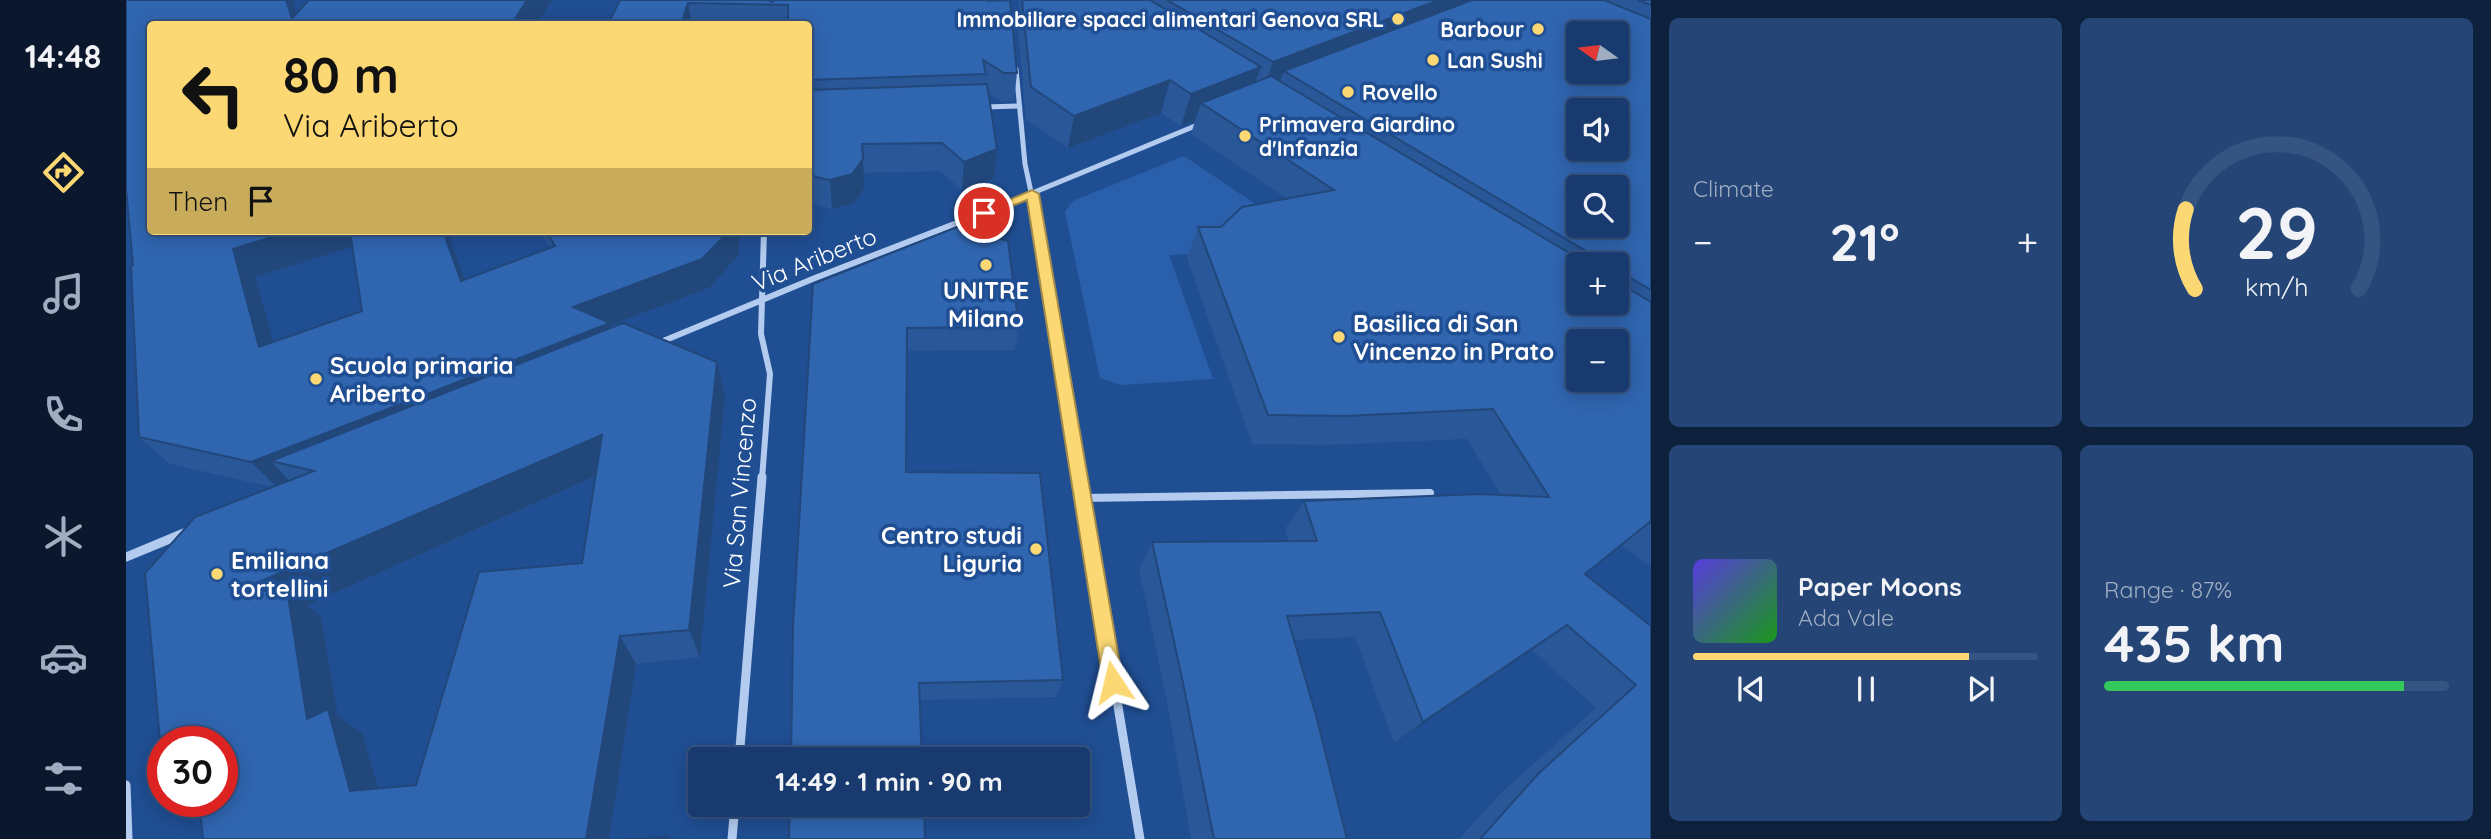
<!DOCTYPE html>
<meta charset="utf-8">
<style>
:root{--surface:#183a6e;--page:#254576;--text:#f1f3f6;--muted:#9fadc2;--line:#365481;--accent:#fbd873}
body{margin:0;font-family:Quicksand,sans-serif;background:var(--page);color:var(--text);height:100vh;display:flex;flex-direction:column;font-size:26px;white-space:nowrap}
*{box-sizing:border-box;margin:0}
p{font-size:23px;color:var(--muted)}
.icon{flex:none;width:38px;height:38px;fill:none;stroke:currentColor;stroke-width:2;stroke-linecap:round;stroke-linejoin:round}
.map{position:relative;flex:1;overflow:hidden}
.details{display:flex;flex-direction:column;gap:18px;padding:18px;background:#0d203c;width:840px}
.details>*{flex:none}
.banner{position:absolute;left:21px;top:21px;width:665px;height:214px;border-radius:7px;box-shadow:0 4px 18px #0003,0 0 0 2px var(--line);background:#fbd873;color:#111;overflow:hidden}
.needle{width:46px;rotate:284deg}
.fabs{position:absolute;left:1440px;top:21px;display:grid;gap:14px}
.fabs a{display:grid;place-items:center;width:63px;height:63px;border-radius:7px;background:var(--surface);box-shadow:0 4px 18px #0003,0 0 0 2px var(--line);font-size:35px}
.speed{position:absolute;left:21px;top:726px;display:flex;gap:14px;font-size:35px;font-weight:700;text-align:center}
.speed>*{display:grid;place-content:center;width:91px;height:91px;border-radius:50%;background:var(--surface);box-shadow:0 4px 18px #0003,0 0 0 2px var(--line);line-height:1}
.speed .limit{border:10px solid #d22;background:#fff;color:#111}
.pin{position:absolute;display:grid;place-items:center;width:60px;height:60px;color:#fff;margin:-30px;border:4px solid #fff;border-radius:50%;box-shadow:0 2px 7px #0007}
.me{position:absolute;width:77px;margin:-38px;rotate:350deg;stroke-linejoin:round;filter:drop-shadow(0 0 5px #0008)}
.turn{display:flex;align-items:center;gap:24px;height:147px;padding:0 21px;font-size:32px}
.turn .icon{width:91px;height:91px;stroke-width:2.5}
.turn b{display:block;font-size:49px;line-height:60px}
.then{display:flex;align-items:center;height:66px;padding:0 21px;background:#0003;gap:14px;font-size:26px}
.big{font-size:52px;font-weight:800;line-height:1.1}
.details .widget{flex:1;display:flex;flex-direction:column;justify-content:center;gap:10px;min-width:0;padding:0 24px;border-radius:10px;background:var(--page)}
.details .dial{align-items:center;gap:0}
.dial svg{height:182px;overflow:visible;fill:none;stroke:var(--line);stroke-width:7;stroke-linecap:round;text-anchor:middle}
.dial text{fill:var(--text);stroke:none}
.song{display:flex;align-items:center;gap:21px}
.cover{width:84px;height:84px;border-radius:10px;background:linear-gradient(135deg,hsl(250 70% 55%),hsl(120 70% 35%))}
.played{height:7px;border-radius:4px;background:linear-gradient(90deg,var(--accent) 80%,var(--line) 80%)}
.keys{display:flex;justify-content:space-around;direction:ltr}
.heat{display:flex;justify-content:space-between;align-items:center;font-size:38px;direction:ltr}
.charge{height:10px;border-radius:5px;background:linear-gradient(90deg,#34c759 87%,var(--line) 0)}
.details .tiles{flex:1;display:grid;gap:18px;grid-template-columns:repeat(2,1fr)}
.trip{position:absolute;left:562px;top:747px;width:402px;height:70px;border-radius:7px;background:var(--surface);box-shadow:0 4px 18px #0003,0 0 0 2px var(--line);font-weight:800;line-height:70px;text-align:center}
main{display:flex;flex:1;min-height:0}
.dock{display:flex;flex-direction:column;width:126px;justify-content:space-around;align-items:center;background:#0a172c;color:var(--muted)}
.dock .icon{width:49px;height:49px}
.dock .active{color:var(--accent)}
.dock b{font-size:32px;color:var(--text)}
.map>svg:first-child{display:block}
.green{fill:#2a60ab}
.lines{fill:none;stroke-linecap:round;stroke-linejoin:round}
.pedestrian{stroke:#b2cbee;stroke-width:8}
.minor-far2{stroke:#b2cbee;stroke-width:5}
.minor-far1{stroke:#b2cbee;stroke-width:6}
.minor{stroke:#b2cbee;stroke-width:9}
.wall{fill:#295797;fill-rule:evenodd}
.shaded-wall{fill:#22477b}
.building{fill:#3065b0;stroke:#22477b;stroke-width:2;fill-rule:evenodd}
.route{fill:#fbd873;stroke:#a38c4b;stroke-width:2}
.poi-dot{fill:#fbd873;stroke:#204e93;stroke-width:2.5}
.labels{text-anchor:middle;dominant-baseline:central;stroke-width:7;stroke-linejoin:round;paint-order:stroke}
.far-poi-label{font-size:21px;font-weight:bold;fill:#fff;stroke:#204e93;text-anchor:start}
.street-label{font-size:24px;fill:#fff;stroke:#204e93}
.poi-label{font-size:24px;font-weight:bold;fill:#fff;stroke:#204e93;text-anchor:start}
</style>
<main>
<nav class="dock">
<b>14:48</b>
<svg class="icon active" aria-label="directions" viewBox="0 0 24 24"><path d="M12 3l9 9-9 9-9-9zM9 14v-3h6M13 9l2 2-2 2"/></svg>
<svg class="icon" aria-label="music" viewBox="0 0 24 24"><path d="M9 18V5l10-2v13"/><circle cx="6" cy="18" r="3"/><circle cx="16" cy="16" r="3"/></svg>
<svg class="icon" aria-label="phone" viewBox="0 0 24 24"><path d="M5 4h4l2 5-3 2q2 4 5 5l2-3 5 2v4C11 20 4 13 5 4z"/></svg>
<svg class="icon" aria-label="climate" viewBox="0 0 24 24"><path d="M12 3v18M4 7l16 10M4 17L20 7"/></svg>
<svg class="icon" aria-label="car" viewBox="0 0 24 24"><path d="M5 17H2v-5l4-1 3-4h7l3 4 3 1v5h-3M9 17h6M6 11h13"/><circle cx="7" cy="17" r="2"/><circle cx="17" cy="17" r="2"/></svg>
<svg class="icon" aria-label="filters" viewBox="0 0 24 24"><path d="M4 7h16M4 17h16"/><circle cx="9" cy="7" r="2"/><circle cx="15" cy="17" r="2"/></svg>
</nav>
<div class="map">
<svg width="1525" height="839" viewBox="0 0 1525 839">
<rect width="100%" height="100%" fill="#204e93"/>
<polygon class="green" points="1058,156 1186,242 1088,253 1043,255 1087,379 995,385 974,378 939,212 947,201"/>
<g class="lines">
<polyline class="pedestrian" points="956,498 1304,493"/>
<g class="minor-far2">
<polyline points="890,69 899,164 908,206"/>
<polyline points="858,107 893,106"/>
<polyline points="875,206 1074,124"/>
</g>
<g class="minor-far1">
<polyline points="907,204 954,479"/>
<polyline points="530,344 689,278 880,204"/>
<polyline points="636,479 644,374 635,334 638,231"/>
</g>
<g class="minor">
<polyline points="954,477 1014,839"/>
<polyline points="0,557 58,533"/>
<polyline points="613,760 636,477"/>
<polyline points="0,785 2,839"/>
<polyline points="606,839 609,805"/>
</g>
</g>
<g class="wall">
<path d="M0,0H167L171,13L183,0H426L411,24H24V231H321L339,280L424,248L414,231H614L612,256L583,288L485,325L486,327L497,323L591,362L599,396L574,657L510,664L483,839H77L75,817L39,802H96V742H37V774L19,573L69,517L146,487L44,464L13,437L5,266L7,265L0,188ZM226,247L236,311L147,342L129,277ZM469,477L456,563L353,572L290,785L252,789L236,733L212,716L195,617L181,605Z"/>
<polygon points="494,0 646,0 646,2 862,0 891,73 888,101 875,101 863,93 868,178 836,190 814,171 737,173 738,188 728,203 706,209 692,205 682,199 682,24 482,24"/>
<path d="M893,0H1525V567L1495,545L1459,574L1525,626V839H1333L1376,792L1470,708L1406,650L1268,743L1229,637L1168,640L1221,839H1065L1041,701L1013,569L1026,542L1162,541L1159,529L1178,501L1375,495L1341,439L1200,445L1126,444L1061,258L1072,227H1095L1160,198L1065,134L1069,121L1055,126L1035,113L942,148L900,119L891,19ZM1452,264H1491V303Z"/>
<polygon points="687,284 893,327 889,350 781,351 780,472 937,680 930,697 793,700"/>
</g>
<g class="shaded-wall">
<polygon points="160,0 167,0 174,24 166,18"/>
<polygon points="401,0 426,0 411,24 386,24"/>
<polygon points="1313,0 1368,0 1158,71 1151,88 1135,94 1147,62"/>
<polygon points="562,3 566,24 555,24"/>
<polygon points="1135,67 1123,99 1075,103 1069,121 1055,126 1065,94"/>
<polygon points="1044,80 1035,113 942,148 948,116"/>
<polygon points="871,149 868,178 836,190 838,162"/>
<polygon points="737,159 738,188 728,203 706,209 704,180"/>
<polygon points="165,231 232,231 239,243 129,277 157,375 133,347 107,249"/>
<polygon points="317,231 321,231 350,310 335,281"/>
<polygon points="603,231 614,231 612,256 583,288 485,325 494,351 188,471 145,461 165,483 152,488 125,462"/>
<polygon points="591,362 599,396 574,657 563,630"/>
<polygon points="476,435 490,467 181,605 195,617 212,716 236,733 259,811 224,791 107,593"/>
<polygon points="1441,625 1406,650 1268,743 1297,722"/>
<polygon points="494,636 510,664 483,839 460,839"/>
<polygon points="39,802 96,802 86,822"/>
</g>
<g class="building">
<polygon points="0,0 160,0 166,18 183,0 401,0 386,24 24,24 24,231 165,231 107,249 133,347 236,311 224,231 317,231 335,281 429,246 420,231 603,231 576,259 447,307 484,323 125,462 13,437 5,266 7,265 0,188"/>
<polygon points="494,0 643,0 645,2 649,0 862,0 862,1 884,0 891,73 878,73 857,60 860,74 682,80 682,24 662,24 662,5 562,3 555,24 482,24"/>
<polygon points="896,0 1024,0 1135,67 1065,94 1044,80 948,116 905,87"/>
<polygon points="1041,0 1313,0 1147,62"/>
<path d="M1346,0H1478L1525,19V290L1491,270V264H1482L1158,71ZM1452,33H1491V72H1452ZM1452,110H1491V149H1452ZM1452,187H1491V226H1452Z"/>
<polygon points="1512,0 1525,0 1525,5"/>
<path d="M1145,76L1462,264H1452V303H1491V282L1525,302V521L1459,574L1525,626V839H1354L1413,773L1510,685L1441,625L1297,722L1254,612L1161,616L1191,719L1221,839H1088L1056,678L1026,542L1191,541L1178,501L1353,494L1423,497L1367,409L1220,416L1142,415L1072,227H1095L1116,207L1208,190L1075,103ZM1452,341H1491V380H1452Z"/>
<polygon points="861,84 871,149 838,162 816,143 736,144 737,159 726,174 704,180 690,177 682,172 682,90"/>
<polygon points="836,225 882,241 893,327 781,328 780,472 914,473 937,680 793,683 796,760 665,760 667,626 687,284"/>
<path d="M497,323L591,362L563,630L494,636L460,839H77L73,802H96V742H37V774L19,573L69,517L188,471L145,461ZM476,435L456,563L353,572L290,785L224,791L202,709L181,719L161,589L107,593Z"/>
<polygon points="664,805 798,805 799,839 663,839"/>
<polygon points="543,837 543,839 499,839"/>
</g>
<polygon class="route" points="906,190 913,194 997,682 994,688 987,691 980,688 977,682 901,200 858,217 852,213"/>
<g class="poi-dot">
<circle cx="1272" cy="19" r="7"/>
<circle cx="1412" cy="29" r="7"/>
<circle cx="1307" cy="60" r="7"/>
<circle cx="1222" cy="92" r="7"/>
<circle cx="1119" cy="136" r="7"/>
<circle cx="860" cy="265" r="7"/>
<circle cx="1213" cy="337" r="7"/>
<circle cx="190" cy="379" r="7"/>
<circle cx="910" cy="549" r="7"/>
<circle cx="91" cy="574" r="7"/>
</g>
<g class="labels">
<g class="far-poi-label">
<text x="1258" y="19" text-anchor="end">Immobiliare spacci alimentari Genova SRL</text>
<text x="1398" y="29" text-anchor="end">Barbour</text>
<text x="1321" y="60">Lan Sushi</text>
<text x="1236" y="92">Rovello</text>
<text x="1133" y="124">Primavera Giardino<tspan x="1133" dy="24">d'Infanzia</tspan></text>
</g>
<g class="street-label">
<text transform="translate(688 259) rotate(-22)">Via Ariberto</text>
<text transform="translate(613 493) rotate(-85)">Via San Vincenzo</text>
</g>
<g class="poi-label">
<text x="860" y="290" text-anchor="middle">UNITRE<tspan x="860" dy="28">Milano</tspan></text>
<text x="1227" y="323">Basilica di San<tspan x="1227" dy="28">Vincenzo in Prato</tspan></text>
<text x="204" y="365">Scuola primaria<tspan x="204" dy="28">Ariberto</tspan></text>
<text x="896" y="535" text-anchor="end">Centro studi<tspan x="896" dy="28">Liguria</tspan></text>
<text x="105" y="560">Emiliana<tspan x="105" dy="28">tortellini</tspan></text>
</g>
</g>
</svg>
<div class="fabs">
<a><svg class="needle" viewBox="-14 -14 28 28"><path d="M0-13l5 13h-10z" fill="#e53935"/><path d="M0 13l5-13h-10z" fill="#9fadc2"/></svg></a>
<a><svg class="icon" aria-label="sound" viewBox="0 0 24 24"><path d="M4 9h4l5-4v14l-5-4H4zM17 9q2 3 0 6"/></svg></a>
<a><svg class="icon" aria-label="search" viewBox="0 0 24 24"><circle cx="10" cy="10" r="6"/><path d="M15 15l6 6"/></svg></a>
<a>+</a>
<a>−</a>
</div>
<div class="speed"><div class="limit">30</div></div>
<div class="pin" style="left:858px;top:213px;background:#d93025"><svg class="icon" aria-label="arrive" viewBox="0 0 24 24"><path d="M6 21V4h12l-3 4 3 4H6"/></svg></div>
<svg class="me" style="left:987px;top:682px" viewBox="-20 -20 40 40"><path d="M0-17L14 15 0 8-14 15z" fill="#fbd873" stroke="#fff" stroke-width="4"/></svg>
<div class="trip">14:49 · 1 min · 90 m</div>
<div class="banner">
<div class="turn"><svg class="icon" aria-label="left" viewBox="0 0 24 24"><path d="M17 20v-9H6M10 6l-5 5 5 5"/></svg><div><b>80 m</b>Via Ariberto</div></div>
<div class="then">Then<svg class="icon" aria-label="arrive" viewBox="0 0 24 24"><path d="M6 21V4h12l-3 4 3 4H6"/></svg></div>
</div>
</div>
<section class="details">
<div class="tiles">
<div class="widget"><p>Climate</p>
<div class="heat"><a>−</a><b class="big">21°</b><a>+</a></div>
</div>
<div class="widget dial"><svg viewBox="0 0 100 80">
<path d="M14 69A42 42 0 1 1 86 69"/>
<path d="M14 69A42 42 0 0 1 10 34" stroke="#fbd873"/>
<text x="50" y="56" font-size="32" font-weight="700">29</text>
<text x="50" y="72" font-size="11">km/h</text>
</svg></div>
<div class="widget">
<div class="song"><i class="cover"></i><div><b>Paper Moons</b><p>Ada Vale</p></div></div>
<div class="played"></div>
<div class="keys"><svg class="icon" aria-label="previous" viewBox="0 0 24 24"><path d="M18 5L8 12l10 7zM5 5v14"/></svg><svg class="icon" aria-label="pause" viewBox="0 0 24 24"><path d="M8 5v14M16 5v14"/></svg><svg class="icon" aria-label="next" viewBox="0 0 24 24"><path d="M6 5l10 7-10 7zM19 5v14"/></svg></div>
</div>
<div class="widget"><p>Range · 87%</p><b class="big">435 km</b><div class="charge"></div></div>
</div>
</section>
</main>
